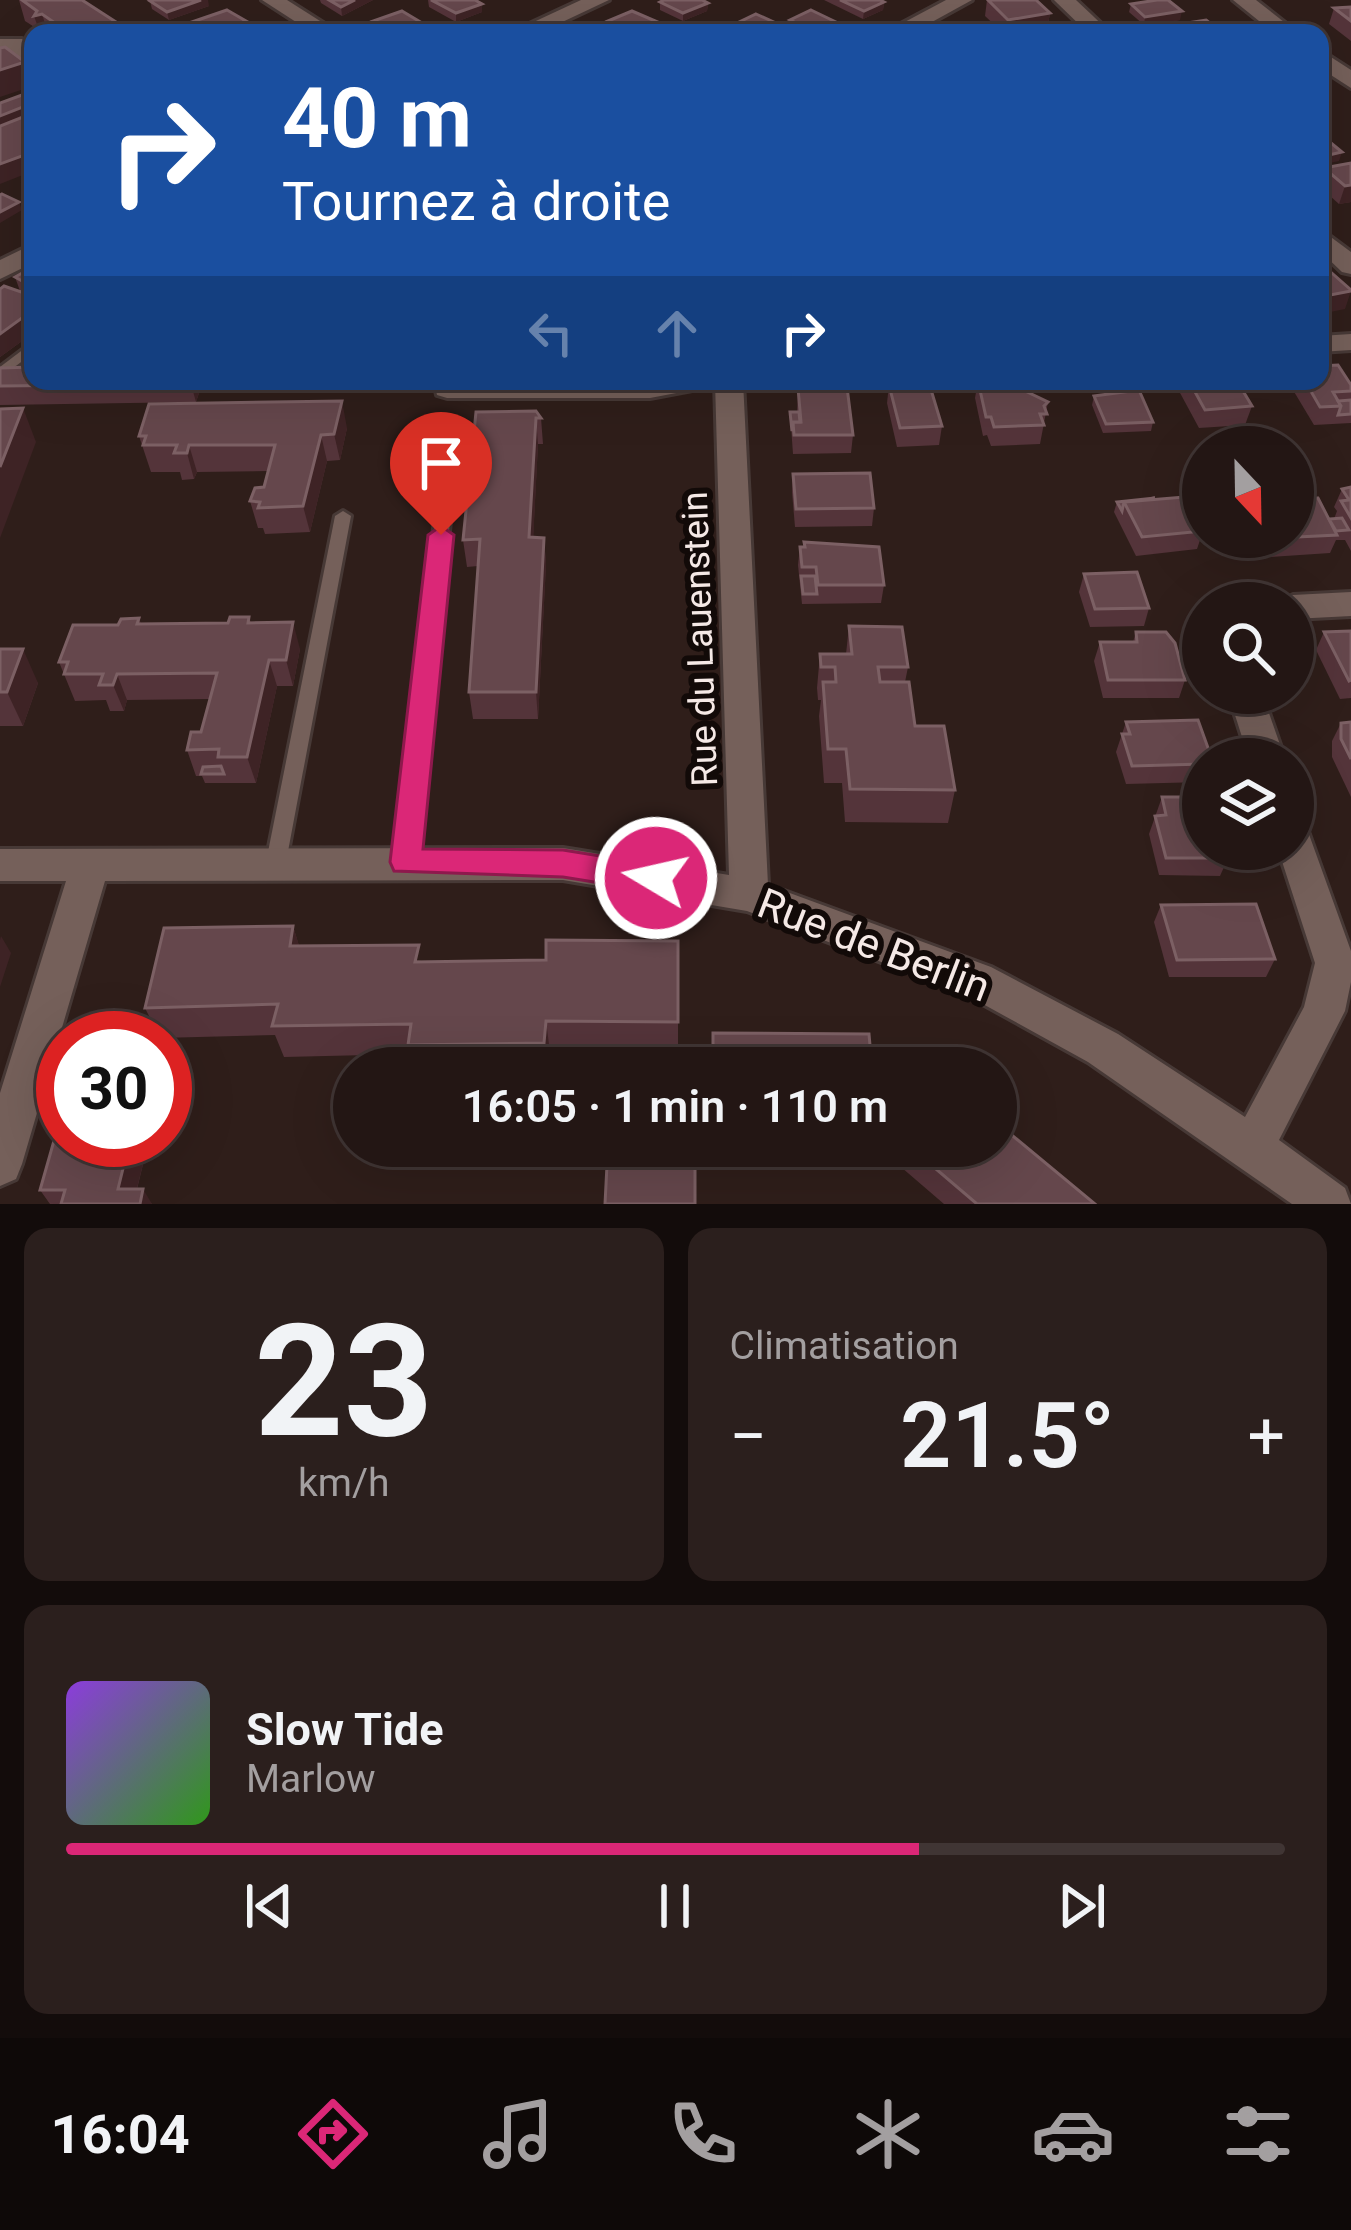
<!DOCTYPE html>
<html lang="fr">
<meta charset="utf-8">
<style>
:root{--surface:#231614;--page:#2b1f1d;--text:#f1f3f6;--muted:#a39fa0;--line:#403534;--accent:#db2777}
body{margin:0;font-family:Roboto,sans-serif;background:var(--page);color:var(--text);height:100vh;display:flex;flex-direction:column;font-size:45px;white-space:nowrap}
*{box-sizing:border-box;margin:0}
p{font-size:39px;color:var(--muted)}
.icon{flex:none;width:66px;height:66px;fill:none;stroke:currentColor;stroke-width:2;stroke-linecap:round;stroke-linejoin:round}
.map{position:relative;height:1204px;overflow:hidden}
.details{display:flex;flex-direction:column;gap:24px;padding:24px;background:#130c0b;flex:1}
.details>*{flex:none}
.top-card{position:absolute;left:24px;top:24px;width:1305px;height:366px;border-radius:24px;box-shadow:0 12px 48px #0002,0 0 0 3px var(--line);background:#1a4fa0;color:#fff;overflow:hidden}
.needle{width:78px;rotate:158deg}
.controls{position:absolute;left:1182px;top:426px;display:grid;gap:24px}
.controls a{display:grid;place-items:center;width:132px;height:132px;border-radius:50%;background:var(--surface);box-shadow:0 12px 48px #0002,0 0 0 3px var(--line);font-size:60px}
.speed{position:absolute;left:36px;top:1011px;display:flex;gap:24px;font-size:60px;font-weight:700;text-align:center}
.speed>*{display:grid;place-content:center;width:156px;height:156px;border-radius:50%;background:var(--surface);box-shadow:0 12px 48px #0002,0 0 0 3px var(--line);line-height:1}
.speed .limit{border:18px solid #d22;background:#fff;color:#111}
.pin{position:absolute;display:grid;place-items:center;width:102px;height:102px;color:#fff;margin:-123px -51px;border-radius:50% 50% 50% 0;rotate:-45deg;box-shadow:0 0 12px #0007}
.pin .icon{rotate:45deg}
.me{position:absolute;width:132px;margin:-66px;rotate:279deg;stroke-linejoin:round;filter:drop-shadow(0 0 9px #0008)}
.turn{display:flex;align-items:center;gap:42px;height:252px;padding:0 60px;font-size:54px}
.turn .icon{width:156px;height:156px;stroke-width:2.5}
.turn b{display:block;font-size:84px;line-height:102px}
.lanes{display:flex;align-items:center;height:114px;padding:0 60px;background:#0003;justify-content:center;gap:60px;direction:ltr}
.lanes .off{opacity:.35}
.big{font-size:90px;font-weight:600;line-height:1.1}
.details .tile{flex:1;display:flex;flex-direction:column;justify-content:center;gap:18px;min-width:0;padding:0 42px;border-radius:24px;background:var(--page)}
.details .dial{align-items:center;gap:0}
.dial b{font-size:156px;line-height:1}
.song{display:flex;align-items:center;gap:36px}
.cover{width:144px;height:144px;border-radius:18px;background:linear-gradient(135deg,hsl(270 70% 55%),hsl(110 70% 35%))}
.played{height:12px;border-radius:6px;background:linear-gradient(90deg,var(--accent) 70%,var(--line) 70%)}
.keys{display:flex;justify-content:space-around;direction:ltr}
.heat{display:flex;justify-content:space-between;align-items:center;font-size:66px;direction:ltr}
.details .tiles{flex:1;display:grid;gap:24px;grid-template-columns:1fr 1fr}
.tile:last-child{grid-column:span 2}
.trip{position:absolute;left:333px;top:1047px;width:684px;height:120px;border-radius:60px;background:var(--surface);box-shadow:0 12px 48px #0002,0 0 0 3px var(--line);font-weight:600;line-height:120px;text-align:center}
.tab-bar{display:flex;height:192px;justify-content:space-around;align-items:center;background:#0e0908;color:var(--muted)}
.tab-bar .icon{width:84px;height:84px}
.tab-bar .active{color:var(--accent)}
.tab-bar b{font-size:54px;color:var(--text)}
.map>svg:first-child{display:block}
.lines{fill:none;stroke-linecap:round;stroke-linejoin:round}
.lane-casing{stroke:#473936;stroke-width:6}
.street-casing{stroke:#473936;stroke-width:6}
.lane{fill:#75605a;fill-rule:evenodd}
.street{fill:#75605a;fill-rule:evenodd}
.wall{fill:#54343a}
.shaded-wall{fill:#3e2325}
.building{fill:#65474c;stroke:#7c6064;stroke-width:3}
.route{fill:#db2777;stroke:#8e194d;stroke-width:3}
.labels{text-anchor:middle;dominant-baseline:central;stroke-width:12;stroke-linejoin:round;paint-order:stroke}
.street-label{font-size:36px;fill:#f5e9e6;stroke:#120a08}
.near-street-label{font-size:42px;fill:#f5e9e6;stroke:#120a08}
</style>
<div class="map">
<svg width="1351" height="1204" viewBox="0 0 1351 1204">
<rect width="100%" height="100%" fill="#2f1e1a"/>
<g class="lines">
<defs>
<g id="lane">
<polygon points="33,342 33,353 0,378 0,367"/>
<polygon points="451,436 458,441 416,862 413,868 406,870 399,868 396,862 444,441"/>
<polygon points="343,511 351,516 286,862 283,868 276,870 269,868 266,862 335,516"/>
</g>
<g id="street">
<polygon points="262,0 287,0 339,33 313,33"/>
<polygon points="581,0 609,0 539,33 510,33"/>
<polygon points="946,0 972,0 912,33 884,33"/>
<polygon points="1054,0 1076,0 1111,33 1088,33"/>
<polygon points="1233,0 1256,0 1298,33 1274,33"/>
<polygon points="0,39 22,39 33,48 33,65 9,51 0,51"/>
<polygon points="1320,50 1351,70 1351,88 1320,68"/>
<polygon points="1320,229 1351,252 1351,274 1342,272 1320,251"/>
<polygon points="33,244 33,263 0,279 0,260"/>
<polygon points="1351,334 1351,350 1320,352 1320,336"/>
<polygon points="434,381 712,381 708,387 650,398 447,398 437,395"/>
<polygon points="715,381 743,381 768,885 991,967 1118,1034 1245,1117 1304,1007 1315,963 1278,849 1293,849 1293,821 1306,826 1351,951 1351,982 1345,1011 1279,1140 1345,1188 1351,1204 1292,1204 1088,1062 963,993 747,911 563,880 105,881 22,1164 16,1179 0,1186 0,1093 66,881 0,881 0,849 563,848 729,875"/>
<polygon points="1351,592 1351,616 1293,619 1293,603 1279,603 1293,595"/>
<polygon points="1228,693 1262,693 1285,759 1249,759"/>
</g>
</defs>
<use href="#lane" class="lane-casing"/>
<use href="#street" class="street-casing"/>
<use href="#lane" class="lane"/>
<use href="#street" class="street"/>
</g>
<g class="wall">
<polygon points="19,0 82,0 133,33 40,33 39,30 25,21"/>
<polygon points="320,0 373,0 342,16 321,3"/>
<polygon points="428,0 475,0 482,4 482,12 456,22 429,7"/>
<polygon points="824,0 880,0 884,2 883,10 863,19"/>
<polygon points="987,0 1050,13 1047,30 1026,33 1003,33 985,16"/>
<polygon points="150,1 209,6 169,20 152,9"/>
<polygon points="660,2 708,3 707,11 683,21 660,10"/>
<polygon points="1131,4 1180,20 1144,25 1129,12"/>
<polygon points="1351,7 1351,41 1329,24 1334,8"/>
<polygon points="790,20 838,31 834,33 799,33 789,29"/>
<polygon points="246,21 247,30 238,33 193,33 189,23"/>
<polygon points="373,21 427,26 428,33 381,33 375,30"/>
<polygon points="608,21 667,26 667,33 615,33 608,29"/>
<polygon points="733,25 798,33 732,33"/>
<polygon points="1351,163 1351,202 1339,204 1320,187 1320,181 1324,168"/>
<polygon points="33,267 33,333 0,357 0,289 20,291 15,277"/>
<polygon points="0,368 33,381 201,381 202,384 196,402 0,405"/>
<polygon points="340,381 395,381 394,385 341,385"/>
<polygon points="978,381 1012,387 1048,402 1040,444 991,446 987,435 983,436 975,398"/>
<polygon points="1182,381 1237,381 1252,406 1245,425 1199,428 1179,391"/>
<polygon points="1292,381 1320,381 1351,385 1351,423 1314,425 1290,385"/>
<polygon points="889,385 942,426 939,445 897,447 887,403"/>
<polygon points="798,388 853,435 851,453 793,454 790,412 797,412"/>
<polygon points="1094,396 1153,422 1151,431 1103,433 1092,405"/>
<polygon points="476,412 541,418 543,444 538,444 533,538 544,538 546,564 538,719 473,719 469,692 478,566 467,567 463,540"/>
<polygon points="347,428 340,460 327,461 310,532 265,534 263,528 258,528 250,501 264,487 268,471 197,472 194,479 182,480 180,472 151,472 139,436"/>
<polygon points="793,474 874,508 872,526 795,527 792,492"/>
<polygon points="1351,487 1351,551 1345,540 1336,540 1330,553 1270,557 1260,537 1293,537 1329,519 1334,519 1337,511 1334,507 1342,489"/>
<polygon points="1117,502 1203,531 1197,549 1136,556 1114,512"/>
<polygon points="800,547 884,585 881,603 802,604 798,565"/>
<polygon points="1084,574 1149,608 1144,626 1090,627 1079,592"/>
<polygon points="249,617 251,623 300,649 293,686 277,686 256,783 205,783 202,776 196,776 187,750 201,732 210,699 127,700 124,711 110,711 106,700 75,701 59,662 118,625 139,618 141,624 228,623"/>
<polygon points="849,626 908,667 905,682 915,726 955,790 948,823 845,822 842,783 824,783 819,716 821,700 818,700 817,688 820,654 846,654"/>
<polygon points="1351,631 1351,698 1340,699 1316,650 1324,632"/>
<polygon points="1136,632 1185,680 1179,698 1103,698 1094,661 1100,642 1133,642"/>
<polygon points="0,649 38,683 23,726 0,726"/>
<polygon points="1126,722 1203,759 1203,782 1126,784 1116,752"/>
<polygon points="1351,722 1351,797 1332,757 1332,741 1341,723"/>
<polygon points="1162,797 1228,858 1220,876 1159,875 1149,834"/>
<polygon points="1161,905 1275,959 1266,977 1169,977 1154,922"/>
<polygon points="293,926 299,946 422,961 546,960 678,941 678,1052 550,1052 548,1068 414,1068 410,1054 284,1057 275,1035 160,1038 145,1008"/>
<polygon points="149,1140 137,1189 152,1204 50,1204 40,1190"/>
<polygon points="889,1146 996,1146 1095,1204 944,1204 887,1155"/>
</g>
<g class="shaded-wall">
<polygon points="201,0 208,0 209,6 169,20 167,12"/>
<polygon points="355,0 373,0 342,16 341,7"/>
<polygon points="884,2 883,10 863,19 864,11"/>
<polygon points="708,3 707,11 683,21 683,13"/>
<polygon points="482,4 482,12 456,22 456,13"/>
<polygon points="1182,11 1180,20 1144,25 1145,17"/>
<polygon points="1050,13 1047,30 1026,33 1006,33 1008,20"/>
<polygon points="42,14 48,33 40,33 34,16"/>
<polygon points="246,21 247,30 238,33 214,33"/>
<polygon points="838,23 838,31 834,33 818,33"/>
<polygon points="427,26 428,33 408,33"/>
<polygon points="667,26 667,33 653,33 653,32"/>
<polygon points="25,62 33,86 0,97 0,70"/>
<polygon points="33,103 33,113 0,125 0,116"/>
<polygon points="33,152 33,171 0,184 0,164"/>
<polygon points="1342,152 1339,161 1320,165 1320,157"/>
<polygon points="1351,185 1351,202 1339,204 1345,186"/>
<polygon points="19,202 22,210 0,223 0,212"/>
<polygon points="1351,291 1345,309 1320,314 1320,297"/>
<polygon points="33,310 33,333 0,357 0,334"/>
<polygon points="192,381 201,381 202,384 196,402 191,384"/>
<polygon points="342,401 347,428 340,460 334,434"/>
<polygon points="23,408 36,442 0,538 0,467"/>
<polygon points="536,418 538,444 532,564 529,537"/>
<polygon points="321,435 327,461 310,532 303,506"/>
<polygon points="189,445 197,472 194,479 187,453"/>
<polygon points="544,538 546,564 538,719 536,692"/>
<polygon points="293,622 300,649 293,686 286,660"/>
<polygon points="23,649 38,683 23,726 7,692"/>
<polygon points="269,660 277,686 256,783 247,757"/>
<polygon points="117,674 127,700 124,711 113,685"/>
<polygon points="293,926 303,958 290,946"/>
<polygon points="1,936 11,953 0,987 0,940"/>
<polygon points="546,1021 550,1052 548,1068 544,1043"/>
<polygon points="130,1140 149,1140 133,1204 118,1189"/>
<polygon points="143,1189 152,1204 140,1204"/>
</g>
<g class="building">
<polygon points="22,0 82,0 133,33 66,33 68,32 42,14 34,16 37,11"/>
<polygon points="153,0 201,0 167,12 150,1"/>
<polygon points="329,0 355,0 341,7"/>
<polygon points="431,0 475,0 482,4 456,13"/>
<polygon points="664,0 702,0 708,3 683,13 660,2"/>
<polygon points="840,0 880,0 884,2 864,11"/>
<polygon points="988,0 1036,0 1050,13 1008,20"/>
<polygon points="1157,0 1168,0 1182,11 1145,17 1131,4"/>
<polygon points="1351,7 1351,21 1334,8"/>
<polygon points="227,10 246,21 214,33 205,33 189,23"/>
<polygon points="811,10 838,23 818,33 790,20"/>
<polygon points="402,11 427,26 408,33 394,33 373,21"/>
<polygon points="632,11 667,26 653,32 647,29 638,33 631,33 608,21"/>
<polygon points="756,14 798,33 750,33 733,25"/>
<polygon points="1206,20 1222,33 1168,33 1161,27"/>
<polygon points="5,47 25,62 0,70 0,48"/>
<polygon points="33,91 33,103 0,116 0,103"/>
<polygon points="33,113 33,152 0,164 0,126"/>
<polygon points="1320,134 1342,152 1320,157"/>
<polygon points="1351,163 1351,185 1345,186 1324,168"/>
<polygon points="33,180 33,190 24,183"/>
<polygon points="2,194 19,202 0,212 0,195"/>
<polygon points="33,267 33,287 15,277"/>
<polygon points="1325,267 1351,290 1351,291 1320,297 1320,268"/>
<polygon points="4,286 33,296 33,310 0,334 0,289"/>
<polygon points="1338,365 1351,385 1351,391 1333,392 1341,406 1320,407 1305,381 1320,381 1320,366"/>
<polygon points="33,367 33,381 192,381 191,384 0,386 0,368"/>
<polygon points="978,381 1010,381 1013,391 1025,391 1048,402 1044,406 1047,414 1040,414 1044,425 994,427 991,417 986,417"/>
<polygon points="1189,381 1237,381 1252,406 1205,410"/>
<polygon points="929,383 942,426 900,428 889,385"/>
<polygon points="847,387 853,435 794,435 793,422 801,422 798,388"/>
<polygon points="1139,390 1153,422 1106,424 1094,396"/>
<polygon points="1351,400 1351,414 1338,415 1341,406 1338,401"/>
<polygon points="342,401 334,434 321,435 303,506 258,508 260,502 250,501 255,488 264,487 275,445 189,445 187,453 174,453 177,445 143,445 146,436 139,436 149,404"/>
<polygon points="23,408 0,467 0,409"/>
<polygon points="536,411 541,418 536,418 529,537 544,538 536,692 469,692 480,539 463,540 476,412"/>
<polygon points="790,412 799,412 800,422 793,422 792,431"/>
<polygon points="870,473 874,508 796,509 793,474"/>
<polygon points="1351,487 1351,518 1341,501 1349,500 1342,489"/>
<polygon points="1184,497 1203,531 1142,537 1124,502"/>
<polygon points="1155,498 1124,502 1122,511 1117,502"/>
<polygon points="1293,498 1318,498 1337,535 1277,538 1277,537 1293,537"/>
<polygon points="1342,518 1349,530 1336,531 1329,519"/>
<polygon points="804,542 879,547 884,585 818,585 816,567 802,567 800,547 805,547"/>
<polygon points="1137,572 1149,608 1095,609 1084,574"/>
<polygon points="801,576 815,576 817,594 803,594"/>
<polygon points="230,617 249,617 248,623 293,622 286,660 269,660 247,757 218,757 219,749 187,750 191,732 201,732 217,673 117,674 113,685 99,685 103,674 64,674 68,662 59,662 73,625 118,625 121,619 139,618 137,624 228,623"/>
<polygon points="849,626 902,627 908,667 878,667 880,682 909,682 915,726 944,726 955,790 850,789 846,749 828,749 823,682 836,682 835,667 821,667 820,654 852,654"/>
<polygon points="1351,631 1351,680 1349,681 1324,632"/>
<polygon points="1136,632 1166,632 1175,643 1185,680 1108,680 1100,642 1137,642"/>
<polygon points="0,649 23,649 7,692 0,692"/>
<polygon points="1198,720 1212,759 1203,759 1203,764 1132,766 1122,734 1130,734 1126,722"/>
<polygon points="1351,722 1351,759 1341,739 1341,723"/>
<polygon points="221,766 224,774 201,774 203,767"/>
<polygon points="1162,797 1203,797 1203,849 1225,849 1228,858 1166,858 1155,816 1166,815"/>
<polygon points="1256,904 1275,959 1177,960 1161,905"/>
<polygon points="293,926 290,946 419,945 415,962 546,960 546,940 678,941 678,1022 546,1021 544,1043 408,1045 411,1024 272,1026 278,1004 145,1008 164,928"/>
<polygon points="713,1033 869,1034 872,1068 713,1068"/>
<polygon points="63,1109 63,1140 130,1140 118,1189 143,1189 140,1204 61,1204 65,1190 40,1190"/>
<polygon points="996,1122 1095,1204 977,1204 909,1146 996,1146"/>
<polygon points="695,1164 695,1204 605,1204 607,1165"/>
</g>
<polygon class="route" points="441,526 454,535 423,849 563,850 656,865 667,869 672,878 667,888 656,892 563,877 394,871 390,862 428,535"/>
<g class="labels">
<g class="street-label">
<text transform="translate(700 639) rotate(-92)">Rue du Lauenstein</text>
</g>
<g class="near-street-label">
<text transform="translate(874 945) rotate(21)">Rue de Berlin</text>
</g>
</g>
</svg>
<div class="controls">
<a><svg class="needle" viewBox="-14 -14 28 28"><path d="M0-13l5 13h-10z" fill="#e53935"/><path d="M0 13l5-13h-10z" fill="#a39fa0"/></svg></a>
<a><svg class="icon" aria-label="search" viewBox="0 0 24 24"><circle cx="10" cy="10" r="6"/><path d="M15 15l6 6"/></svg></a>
<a><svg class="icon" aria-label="layers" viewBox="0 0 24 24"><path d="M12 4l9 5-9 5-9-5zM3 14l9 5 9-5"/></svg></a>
</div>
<div class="speed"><div class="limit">30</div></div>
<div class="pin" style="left:441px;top:535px;background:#d93025"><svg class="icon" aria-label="arrive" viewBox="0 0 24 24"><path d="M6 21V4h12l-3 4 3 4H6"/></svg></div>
<svg class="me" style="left:656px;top:878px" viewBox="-20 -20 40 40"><circle r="17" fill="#db2777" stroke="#fff" stroke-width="3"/><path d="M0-11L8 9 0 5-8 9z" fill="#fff"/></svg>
<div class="trip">16:05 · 1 min · 110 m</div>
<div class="top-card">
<div class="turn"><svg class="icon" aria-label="right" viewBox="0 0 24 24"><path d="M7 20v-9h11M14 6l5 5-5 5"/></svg><div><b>40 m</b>Tournez à droite</div></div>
<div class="lanes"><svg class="icon off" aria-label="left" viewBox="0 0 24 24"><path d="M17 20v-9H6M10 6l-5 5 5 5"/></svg><svg class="icon off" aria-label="ahead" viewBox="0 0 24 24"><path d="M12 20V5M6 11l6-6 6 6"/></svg><svg class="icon" aria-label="right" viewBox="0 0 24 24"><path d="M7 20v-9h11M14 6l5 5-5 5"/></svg></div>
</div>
</div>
<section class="details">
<div class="tiles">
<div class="tile dial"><b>23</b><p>km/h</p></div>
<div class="tile"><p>Climatisation</p>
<div class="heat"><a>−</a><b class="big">21.5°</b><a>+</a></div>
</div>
<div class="tile">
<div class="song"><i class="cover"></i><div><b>Slow Tide</b><p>Marlow</p></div></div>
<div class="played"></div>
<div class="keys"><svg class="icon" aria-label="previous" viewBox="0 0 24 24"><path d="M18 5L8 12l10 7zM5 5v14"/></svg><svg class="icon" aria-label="pause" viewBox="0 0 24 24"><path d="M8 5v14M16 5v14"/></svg><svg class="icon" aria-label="next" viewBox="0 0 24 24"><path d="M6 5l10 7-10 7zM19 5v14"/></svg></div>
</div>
</div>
</section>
<nav class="tab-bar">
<b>16:04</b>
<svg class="icon active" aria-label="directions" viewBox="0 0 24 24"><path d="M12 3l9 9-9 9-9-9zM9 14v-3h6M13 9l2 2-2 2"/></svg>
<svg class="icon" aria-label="music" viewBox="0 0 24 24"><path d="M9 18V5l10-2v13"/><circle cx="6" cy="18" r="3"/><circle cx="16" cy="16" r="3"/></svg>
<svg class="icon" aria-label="phone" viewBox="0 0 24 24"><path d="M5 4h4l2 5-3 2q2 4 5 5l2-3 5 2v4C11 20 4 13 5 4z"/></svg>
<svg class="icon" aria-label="climate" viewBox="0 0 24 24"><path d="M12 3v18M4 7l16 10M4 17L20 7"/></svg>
<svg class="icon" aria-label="car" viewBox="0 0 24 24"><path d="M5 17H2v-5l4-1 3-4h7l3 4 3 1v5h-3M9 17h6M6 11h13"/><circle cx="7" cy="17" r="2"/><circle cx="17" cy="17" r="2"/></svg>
<svg class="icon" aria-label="filters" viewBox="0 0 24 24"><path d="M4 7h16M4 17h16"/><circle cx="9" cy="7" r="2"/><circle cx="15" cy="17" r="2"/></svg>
</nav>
